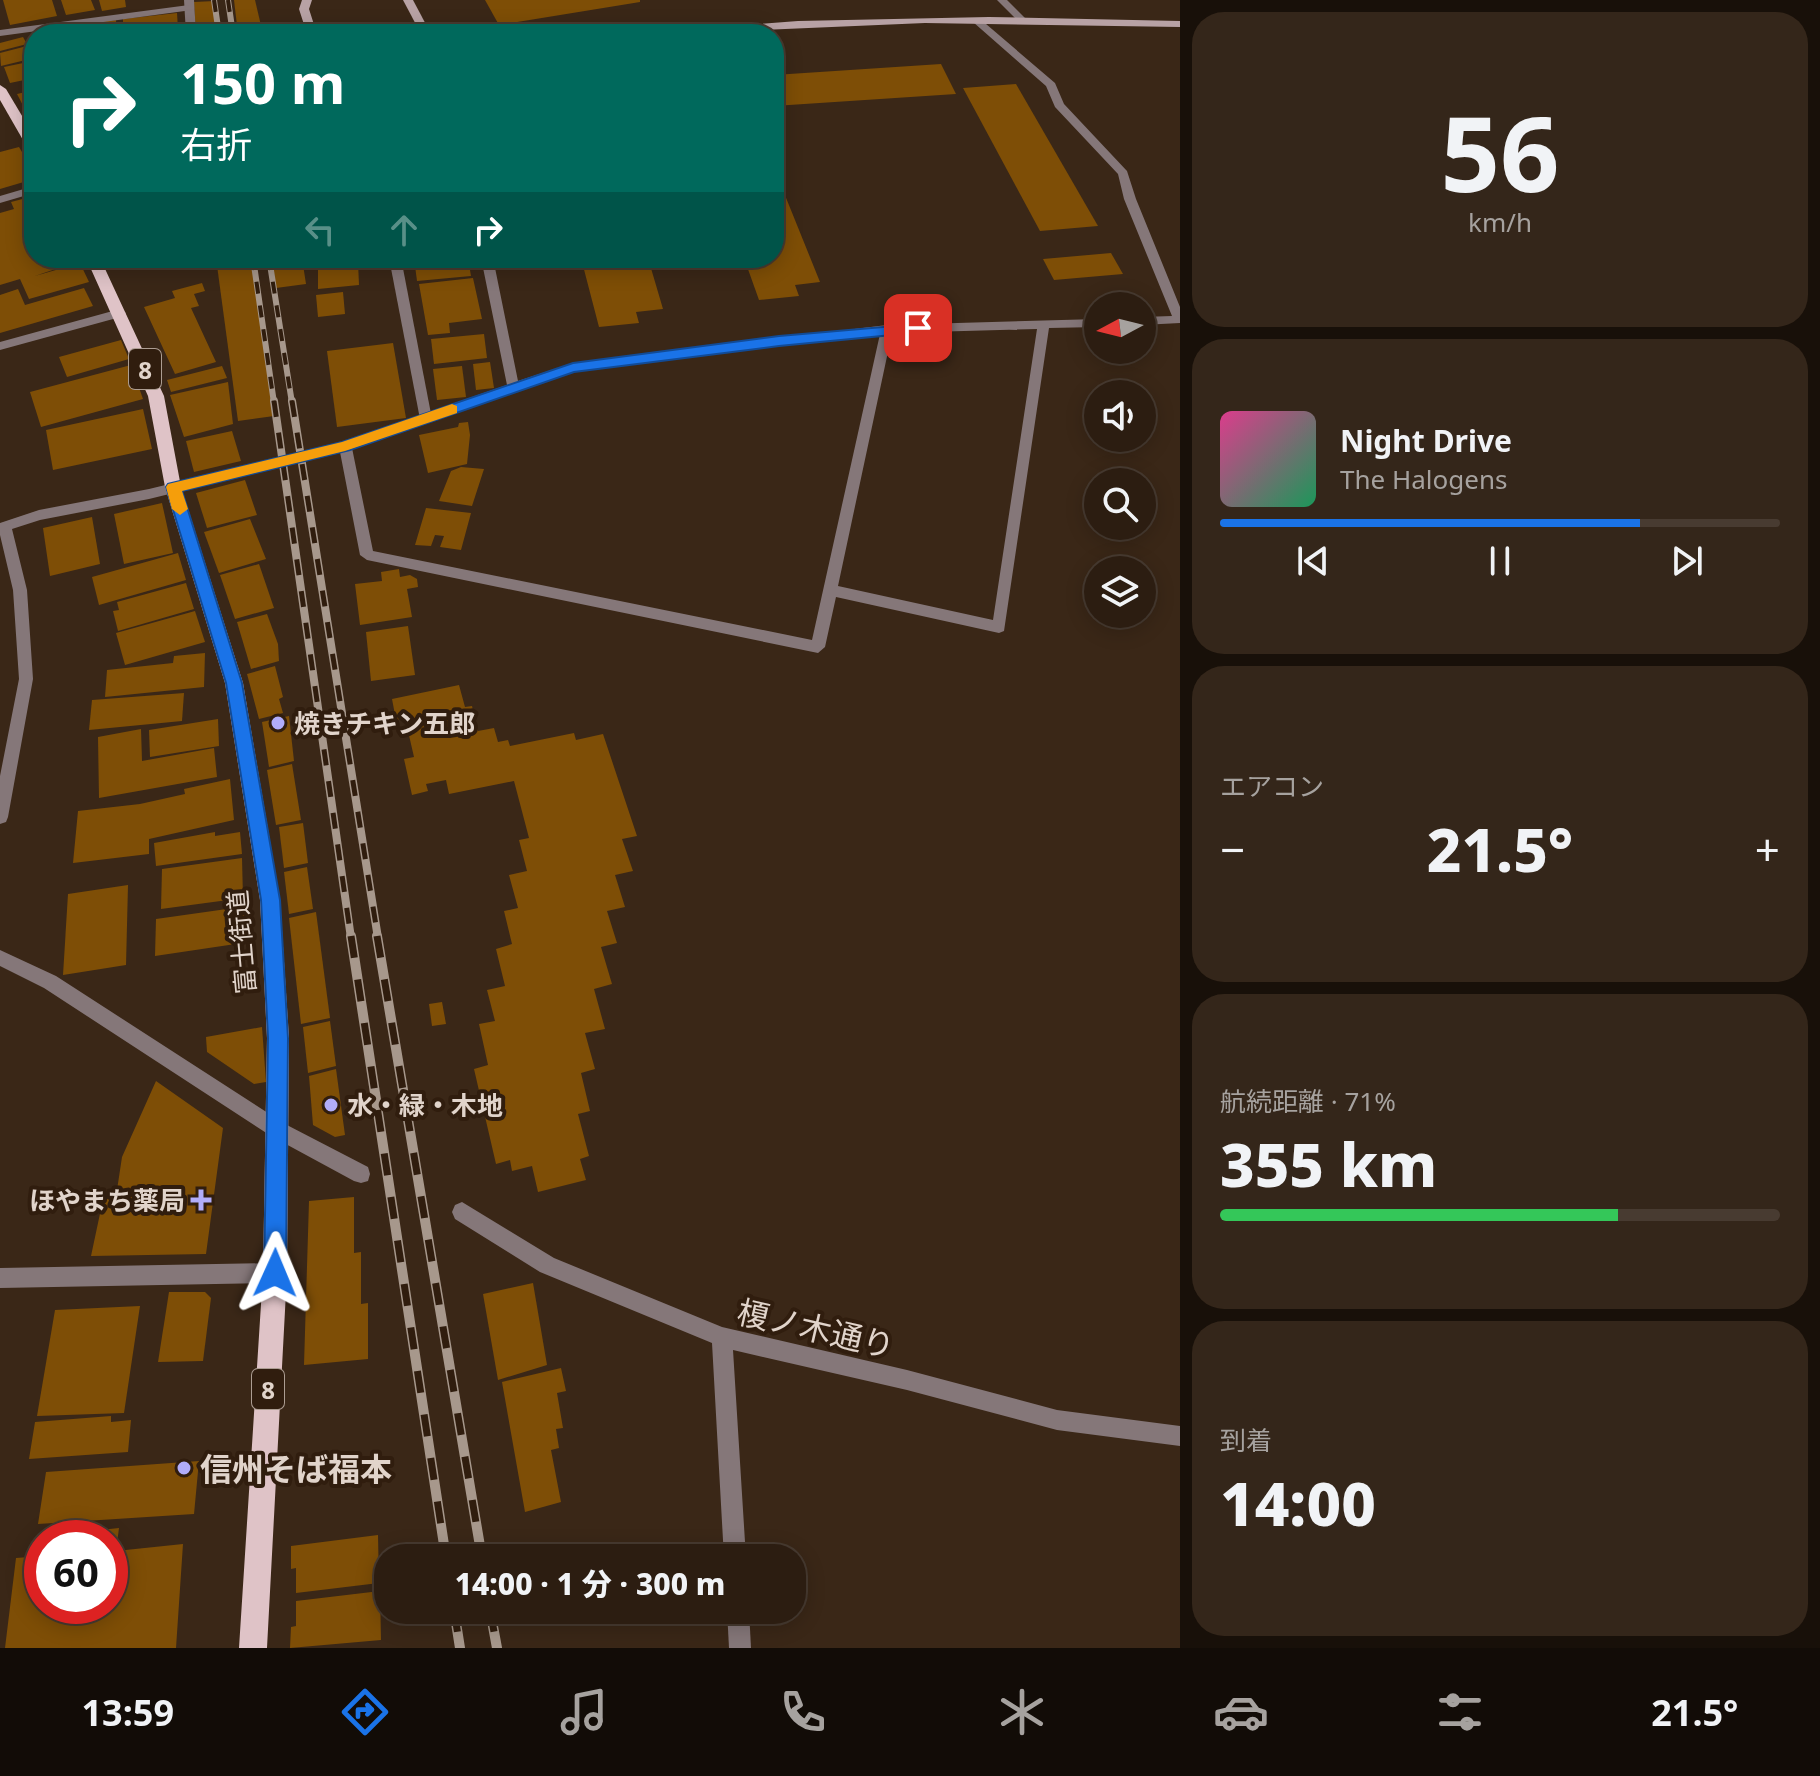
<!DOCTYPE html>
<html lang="ja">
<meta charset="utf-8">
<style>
:root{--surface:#2c1d11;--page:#34261a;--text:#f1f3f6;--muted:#a6a29f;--line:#483b31;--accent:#1a73e8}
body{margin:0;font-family:"Noto Sans","Noto Sans JP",sans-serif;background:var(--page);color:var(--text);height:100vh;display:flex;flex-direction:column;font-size:30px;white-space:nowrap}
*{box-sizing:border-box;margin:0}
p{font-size:26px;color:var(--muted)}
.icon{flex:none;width:44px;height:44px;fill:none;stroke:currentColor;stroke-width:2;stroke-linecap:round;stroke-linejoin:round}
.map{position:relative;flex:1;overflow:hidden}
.drawer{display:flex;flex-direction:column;gap:12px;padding:12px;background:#181009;width:640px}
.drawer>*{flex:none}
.top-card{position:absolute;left:24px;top:24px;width:760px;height:244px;border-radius:32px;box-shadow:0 4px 20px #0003,0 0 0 2px var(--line);background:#00695c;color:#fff;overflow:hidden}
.needle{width:52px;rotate:263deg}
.fabs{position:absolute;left:1084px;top:292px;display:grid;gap:16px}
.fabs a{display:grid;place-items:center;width:72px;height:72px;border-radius:50%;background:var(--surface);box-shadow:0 4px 20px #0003,0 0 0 2px var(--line);font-size:40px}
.speed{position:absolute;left:24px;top:1520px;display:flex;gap:16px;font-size:40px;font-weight:700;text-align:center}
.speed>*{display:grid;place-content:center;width:104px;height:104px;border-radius:50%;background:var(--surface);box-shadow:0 4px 20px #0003,0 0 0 2px var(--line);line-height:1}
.speed .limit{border:12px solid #d22;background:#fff;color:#111}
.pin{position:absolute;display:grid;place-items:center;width:68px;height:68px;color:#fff;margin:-34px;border-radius:16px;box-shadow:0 4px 12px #0006}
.me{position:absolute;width:88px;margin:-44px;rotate:1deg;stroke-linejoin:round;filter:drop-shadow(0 0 6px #0008)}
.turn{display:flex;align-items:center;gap:28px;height:168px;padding:0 24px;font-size:36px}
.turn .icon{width:104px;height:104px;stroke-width:2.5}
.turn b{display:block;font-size:56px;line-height:68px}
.lanes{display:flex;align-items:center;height:76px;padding:0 24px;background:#0003;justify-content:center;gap:40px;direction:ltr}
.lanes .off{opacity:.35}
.big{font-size:60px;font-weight:800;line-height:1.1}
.drawer .card{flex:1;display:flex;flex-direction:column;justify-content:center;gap:12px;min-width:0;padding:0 28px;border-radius:32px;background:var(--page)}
.drawer .dial{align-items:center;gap:0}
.dial b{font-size:104px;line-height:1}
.song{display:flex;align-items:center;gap:24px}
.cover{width:96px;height:96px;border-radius:12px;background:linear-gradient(135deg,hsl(330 70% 55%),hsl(150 70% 35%))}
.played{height:8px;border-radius:4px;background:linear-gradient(90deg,var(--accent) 75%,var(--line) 75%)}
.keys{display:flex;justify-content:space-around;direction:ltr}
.heat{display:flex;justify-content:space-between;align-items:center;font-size:44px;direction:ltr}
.charge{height:12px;border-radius:6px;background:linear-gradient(90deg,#34c759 71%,var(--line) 0)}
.trip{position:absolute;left:374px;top:1544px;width:432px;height:80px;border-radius:32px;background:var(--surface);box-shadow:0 4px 20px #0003,0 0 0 2px var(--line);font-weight:800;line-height:80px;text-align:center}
.tabs{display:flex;height:128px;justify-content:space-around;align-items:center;background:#120c07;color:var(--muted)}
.tabs .icon{width:56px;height:56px}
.tabs .current{color:var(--accent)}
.tabs b{font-size:36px;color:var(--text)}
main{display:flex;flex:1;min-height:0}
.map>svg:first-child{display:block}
.building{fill:#7e4e06}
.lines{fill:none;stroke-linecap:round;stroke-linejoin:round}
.lane{fill:#857779;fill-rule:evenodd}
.street{fill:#857779;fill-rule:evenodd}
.secondary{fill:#b8a2a5;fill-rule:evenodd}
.primary{fill:#dfc3c7;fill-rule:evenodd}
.rail-far2-casing{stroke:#a7988c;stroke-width:6}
.rail-far1-casing{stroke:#a7988c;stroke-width:8}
.rail-casing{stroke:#a7988c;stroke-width:10}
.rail-far2{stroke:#301d0e;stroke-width:4;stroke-dasharray:12;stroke-linecap:butt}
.rail-far1{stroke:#301d0e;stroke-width:5;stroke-dasharray:16;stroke-linecap:butt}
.rail{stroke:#301d0e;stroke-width:7;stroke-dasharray:22;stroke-linecap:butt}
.route{fill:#1a73e8;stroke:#114b97;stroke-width:2}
.slow{fill:#f59e0b}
.poi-dot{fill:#b1adfa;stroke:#301d0e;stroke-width:3}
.labels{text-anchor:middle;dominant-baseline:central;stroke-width:8;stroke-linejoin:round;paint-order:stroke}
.shield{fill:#301d0e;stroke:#ac9d92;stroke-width:2}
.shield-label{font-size:24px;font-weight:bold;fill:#e1d4cb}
.poi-label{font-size:26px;font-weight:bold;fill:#e1d4cb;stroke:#301d0e;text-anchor:start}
.street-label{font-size:26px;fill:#e1d4cb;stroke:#301d0e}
.near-street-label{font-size:32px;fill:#e1d4cb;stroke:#301d0e}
.near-poi-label{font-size:32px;font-weight:bold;fill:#e1d4cb;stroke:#301d0e;text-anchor:start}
</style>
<main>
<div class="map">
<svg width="1180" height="1648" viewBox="0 0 1180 1648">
<rect width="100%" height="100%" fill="#3a2717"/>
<g class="building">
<polygon points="3,0 52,0 57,16 10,25"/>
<polygon points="61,0 91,0 95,10 66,15"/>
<polygon points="99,0 125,0 126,7 102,11"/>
<polygon points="234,0 255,0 263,34 238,34"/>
<polygon points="485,0 640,0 640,2 499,25"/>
<polygon points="215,1 219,34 196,34 194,2"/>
<polygon points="177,13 178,30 123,34 123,19"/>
<polygon points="116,20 116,34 102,34 97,22"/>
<polygon points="23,37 27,44 0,51 0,43"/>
<polygon points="27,46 34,58 1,66 0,53"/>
<polygon points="28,62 34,78 10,83 4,67"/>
<polygon points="941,64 956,94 774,106 774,75"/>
<polygon points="1016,84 1098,226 1040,231 963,88"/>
<polygon points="34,90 34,114 28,115 17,94"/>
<polygon points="19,147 34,172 34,179 0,189 0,152"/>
<polygon points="774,168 820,282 795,285 799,296 759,300 744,258 774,258"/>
<polygon points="34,196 34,258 71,258 73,263 35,276 80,263 89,282 29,299 20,279 0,285 0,213 14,209 11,202"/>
<polygon points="1111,253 1123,274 1054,280 1043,259"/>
<polygon points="216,258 251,258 274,416 238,421"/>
<polygon points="272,258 302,258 306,284 276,288"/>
<polygon points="414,258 468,258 471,276 417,281"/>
<polygon points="581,258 648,258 663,309 636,312 639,323 599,327"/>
<polygon points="358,262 359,285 318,289 318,265"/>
<polygon points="473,278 482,319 449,323 450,333 428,335 419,284"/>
<polygon points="202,283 205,291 194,294 199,306 191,308 216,362 175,374 144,307 175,298 172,291"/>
<polygon points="84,288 93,306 0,333 0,295 18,289 25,305"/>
<polygon points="343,292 345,314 318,317 316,295"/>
<polygon points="484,334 487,358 434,364 431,339"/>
<polygon points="121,340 129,359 67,377 59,357"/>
<polygon points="393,343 406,418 337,427 327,351"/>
<polygon points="490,362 494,388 476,390 473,364"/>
<polygon points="131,365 143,399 41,427 30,392"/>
<polygon points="222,366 227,378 171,392 167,380"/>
<polygon points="462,366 466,397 437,400 433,369"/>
<polygon points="228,382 233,424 184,437 170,395"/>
<polygon points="143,409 152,449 53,470 46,430"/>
<polygon points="468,422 470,435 467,464 428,473 419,435 458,427 459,423"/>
<polygon points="232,431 241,461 194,472 186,441"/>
<polygon points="461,467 484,469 472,506 439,501 451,471"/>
<polygon points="245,480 257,515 207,528 196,493"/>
<polygon points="162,503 173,553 124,564 114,514"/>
<polygon points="426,508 471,513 461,550 440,547 444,536 435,535 431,546 415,545"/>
<polygon points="92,517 100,564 50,576 43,528"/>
<polygon points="250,519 266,559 219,573 204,532"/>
<polygon points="178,553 186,580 99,605 92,577"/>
<polygon points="259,564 274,608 235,619 220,575"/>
<polygon points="399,569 400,577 410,575 417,579 418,587 407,589 412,617 360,625 355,584 382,581 381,572"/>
<polygon points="186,583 194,609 118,631 113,611 119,610 117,602"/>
<polygon points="195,611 205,642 125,665 116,633"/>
<polygon points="267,614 278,644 279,661 251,669 237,622"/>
<polygon points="408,626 415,675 371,681 366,632"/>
<polygon points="205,653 204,687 105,697 107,670 173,663 174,656"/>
<polygon points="275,666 283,697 279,699 283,713 259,719 247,674"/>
<polygon points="459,685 465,707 472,706 478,731 494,728 498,742 508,740 510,746 574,733 576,740 603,734 637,836 622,839 633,871 615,875 625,907 607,911 617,943 601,947 612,984 594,989 605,1029 585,1033 595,1069 581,1073 590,1111 578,1114 589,1156 580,1159 586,1180 538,1192 532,1166 512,1171 510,1160 496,1164 474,1069 488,1065 479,1024 495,1021 487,990 505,986 496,949 512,944 504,911 518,908 509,875 527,871 519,840 529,838 514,781 449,794 446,780 426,784 428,791 412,795 404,759 414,757 405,718 396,720 392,699"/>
<polygon points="184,693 182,721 89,730 92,700"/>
<polygon points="289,716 294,761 269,767 262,722"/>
<polygon points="218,719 219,746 150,757 149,730"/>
<polygon points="141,729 142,761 214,748 217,777 99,798 98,737"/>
<polygon points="292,764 301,820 276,825 267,770"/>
<polygon points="230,779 234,820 149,839 149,854 73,863 78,811 140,804 185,794 184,789"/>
<polygon points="303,823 308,863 284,868 279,827"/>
<polygon points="215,832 215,836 240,832 242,854 156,866 154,843"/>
<polygon points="242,858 243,898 161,909 162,869"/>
<polygon points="307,867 313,909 289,914 284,872"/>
<polygon points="128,885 126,965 63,975 68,894"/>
<polygon points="248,906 249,942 155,956 156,919"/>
<polygon points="316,912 330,1018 301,1024 289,918"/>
<polygon points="442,1002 446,1024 432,1026 429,1004"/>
<polygon points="330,1021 336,1066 308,1073 303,1027"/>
<polygon points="262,1027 266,1082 254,1084 207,1052 206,1037"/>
<polygon points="336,1069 345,1135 335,1137 313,1125 309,1076"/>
<polygon points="156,1081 223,1128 206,1254 91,1256 105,1190 117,1190 122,1157"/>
<polygon points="354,1197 354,1253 361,1252 361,1304 368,1303 368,1359 304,1365 309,1201"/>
<polygon points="533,1283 547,1365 498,1380 483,1294"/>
<polygon points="169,1292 205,1292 211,1298 203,1361 158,1362"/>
<polygon points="140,1306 124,1413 37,1416 55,1310"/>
<polygon points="561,1368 566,1391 557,1393 563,1428 556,1429 559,1448 551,1450 561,1502 525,1512 502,1382"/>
<polygon points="111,1416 111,1422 131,1420 128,1452 29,1459 35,1422"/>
<polygon points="199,1461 194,1514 38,1524 46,1472"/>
<polygon points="119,1528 116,1551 183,1544 176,1648 5,1648 16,1558 42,1556 42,1606 110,1606 110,1538 72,1538 73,1533"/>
<polygon points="378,1535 379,1583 296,1593 296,1568 291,1569 291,1546"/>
<polygon points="380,1591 381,1640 290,1648 291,1627 296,1626 296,1601"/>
</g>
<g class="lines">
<g class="lane">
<polygon points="184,0 194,0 196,34 186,34"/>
<polygon points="34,186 34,193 0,203 0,196"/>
<polygon points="389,258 401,258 432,419 426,423 420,419"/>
</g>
<g class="street">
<polygon points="997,0 1007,0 1026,19 1026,23 1020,23"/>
<polygon points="189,5 194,8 192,10 0,36 0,30"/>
<polygon points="973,18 979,18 1055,83 1064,104 1127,171 1136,199 1180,307 1180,323 1142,325 1142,317 1172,316 1124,199 1118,174 1055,107 1046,86 973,22"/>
<path d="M481,258H493L518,381L573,363L887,325L1098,319V327L1049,328L1004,631L999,633L836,597L825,647L818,653L367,560L360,555L340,452L149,499L40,520L12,529L27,590L33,679L8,817L6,822L0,824V776L19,679L13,590L0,535V523L39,510L149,489L342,442L507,385ZM1037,329L993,620L838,586L892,333ZM880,334L812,640L373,551L352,448L574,371Z"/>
<polygon points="120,309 126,313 124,316 0,350 0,342"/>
<polygon points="0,950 56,976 285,1124 368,1167 370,1174 368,1181 361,1183 354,1181 271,1136 44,988 0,966"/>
<polygon points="462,1202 554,1258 722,1327 907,1370 1057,1410 1180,1426 1180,1446 1057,1430 907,1390 733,1350 746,1558 724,1558 712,1343 540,1272 455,1219 452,1212 455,1205"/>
<polygon points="275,1263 282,1266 285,1273 282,1280 275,1283 0,1288 0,1268"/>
<polygon points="727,1610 749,1610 751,1648 729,1648"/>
</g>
<g class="secondary">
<polygon points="302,0 312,0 309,9 317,34 307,34 299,9"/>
<polygon points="403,0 413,0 431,34 421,34"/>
<polygon points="989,17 1180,21 1180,27 925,23 665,34 670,31 798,21"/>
</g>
<g class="primary">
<polygon points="0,85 6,89 34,136 34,151 27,147 0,100"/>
<polygon points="86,258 100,258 164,396 181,487 243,683 280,900 289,1038 287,1273 267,1648 239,1648 263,1273 267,1038 260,900 225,683 165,487 148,396"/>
</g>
<defs>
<g id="rail-far2">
<polyline points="214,0 219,34"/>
<polyline points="228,0 233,34"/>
<polyline points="253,258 274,403"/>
<polyline points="269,258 292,403"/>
</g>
<g id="rail-far1">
<polyline points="274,401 351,938"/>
<polyline points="292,401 378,938"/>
</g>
<g id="rail">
<polyline points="351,936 446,1558"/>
<polyline points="377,936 482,1558"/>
<polyline points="454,1610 460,1648"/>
<polyline points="490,1610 497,1648"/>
</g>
</defs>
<use href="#rail-far2" class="rail-far2-casing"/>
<use href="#rail-far1" class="rail-far1-casing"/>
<use href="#rail" class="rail-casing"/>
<use href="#rail-far2" class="rail-far2"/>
<use href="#rail-far1" class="rail-far1"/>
<use href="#rail" class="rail"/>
</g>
<polygon class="route" points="918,324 925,328 923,332 779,346 574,372 350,450 182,491 242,683 280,900 288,1038 286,1273 283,1281 275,1284 267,1281 264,1273 268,1038 261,900 226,683 166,487 168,484 342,442 573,363 779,336"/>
<polygon class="slow" points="452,404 457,406 457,413 345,451 182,491 188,509 180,515 172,509 166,487 168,484 342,442"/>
<g class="poi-dot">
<circle cx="278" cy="723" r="8"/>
<circle cx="331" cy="1105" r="8"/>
<path d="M197 1188h8v8h8v8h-8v8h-8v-8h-8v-8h8z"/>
<circle cx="184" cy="1468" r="8"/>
</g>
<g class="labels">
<g class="shield">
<rect x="129" y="349" width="32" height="40" rx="6"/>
<rect x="252" y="1369" width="32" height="40" rx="6"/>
</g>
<g class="shield-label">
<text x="145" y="369">8</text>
<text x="268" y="1389">8</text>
</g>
<g class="poi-label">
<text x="294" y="723">焼きチキン五郎</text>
<text x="347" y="1105">水・緑・木地</text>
<text x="185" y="1200" text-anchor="end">ほやまち薬局</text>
</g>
<g class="street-label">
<text transform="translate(241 942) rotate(-95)">富士街道</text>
</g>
<g class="near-street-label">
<text transform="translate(816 1328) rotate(13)">榎ノ木通り</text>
</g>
<g class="near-poi-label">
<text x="200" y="1468">信州そば福本</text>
</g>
</g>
</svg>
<div class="fabs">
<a><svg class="needle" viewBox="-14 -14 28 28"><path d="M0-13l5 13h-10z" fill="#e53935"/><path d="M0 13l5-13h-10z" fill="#a6a29f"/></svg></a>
<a><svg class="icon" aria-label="sound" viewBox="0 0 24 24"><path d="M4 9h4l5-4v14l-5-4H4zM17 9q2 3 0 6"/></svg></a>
<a><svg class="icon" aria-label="search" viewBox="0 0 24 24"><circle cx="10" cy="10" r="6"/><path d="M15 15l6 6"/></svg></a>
<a><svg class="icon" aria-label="layers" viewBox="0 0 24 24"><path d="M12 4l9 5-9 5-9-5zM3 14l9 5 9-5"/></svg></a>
</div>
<div class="speed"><div class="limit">60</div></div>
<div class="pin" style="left:918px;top:328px;background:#d93025"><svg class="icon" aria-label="arrive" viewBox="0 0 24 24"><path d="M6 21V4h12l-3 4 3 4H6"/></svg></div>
<svg class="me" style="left:275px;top:1273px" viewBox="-20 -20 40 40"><path d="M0-17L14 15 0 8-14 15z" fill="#1a73e8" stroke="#fff" stroke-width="4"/></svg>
<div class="trip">14:00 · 1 分 · 300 m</div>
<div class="top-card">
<div class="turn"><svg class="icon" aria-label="right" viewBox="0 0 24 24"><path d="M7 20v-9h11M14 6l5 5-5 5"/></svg><div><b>150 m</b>右折</div></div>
<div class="lanes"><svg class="icon off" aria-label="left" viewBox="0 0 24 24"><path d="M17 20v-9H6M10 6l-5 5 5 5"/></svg><svg class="icon off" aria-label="ahead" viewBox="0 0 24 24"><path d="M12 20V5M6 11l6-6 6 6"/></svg><svg class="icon" aria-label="right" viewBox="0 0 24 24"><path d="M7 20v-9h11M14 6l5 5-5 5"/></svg></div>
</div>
</div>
<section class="drawer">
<div class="card dial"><b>56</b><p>km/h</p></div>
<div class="card">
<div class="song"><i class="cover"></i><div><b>Night Drive</b><p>The Halogens</p></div></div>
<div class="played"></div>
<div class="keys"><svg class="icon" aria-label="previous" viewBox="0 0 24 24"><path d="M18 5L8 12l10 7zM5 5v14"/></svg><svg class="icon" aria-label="pause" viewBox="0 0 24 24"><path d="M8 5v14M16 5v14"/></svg><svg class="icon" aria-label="next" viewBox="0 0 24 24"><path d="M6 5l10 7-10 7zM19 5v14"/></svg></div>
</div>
<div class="card"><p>エアコン</p>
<div class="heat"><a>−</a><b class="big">21.5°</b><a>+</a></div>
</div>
<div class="card"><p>航続距離 · 71%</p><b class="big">355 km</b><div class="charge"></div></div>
<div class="card"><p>到着</p><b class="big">14:00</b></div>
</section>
</main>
<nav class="tabs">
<b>13:59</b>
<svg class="icon current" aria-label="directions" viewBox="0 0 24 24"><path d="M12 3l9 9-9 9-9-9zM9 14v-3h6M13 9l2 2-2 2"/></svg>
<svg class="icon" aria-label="music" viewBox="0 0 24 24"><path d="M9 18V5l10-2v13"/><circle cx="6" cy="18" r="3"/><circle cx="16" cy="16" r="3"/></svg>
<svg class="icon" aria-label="phone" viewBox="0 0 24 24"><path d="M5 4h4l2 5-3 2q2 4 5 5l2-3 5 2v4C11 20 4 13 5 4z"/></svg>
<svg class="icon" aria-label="climate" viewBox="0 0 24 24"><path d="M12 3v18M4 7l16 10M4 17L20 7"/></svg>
<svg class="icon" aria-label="car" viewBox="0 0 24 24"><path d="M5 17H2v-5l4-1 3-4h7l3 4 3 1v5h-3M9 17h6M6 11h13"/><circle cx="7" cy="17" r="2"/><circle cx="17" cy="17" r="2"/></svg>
<svg class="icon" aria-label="filters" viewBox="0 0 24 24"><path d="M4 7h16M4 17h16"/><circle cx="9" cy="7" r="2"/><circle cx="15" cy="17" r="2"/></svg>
<b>21.5°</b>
</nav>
